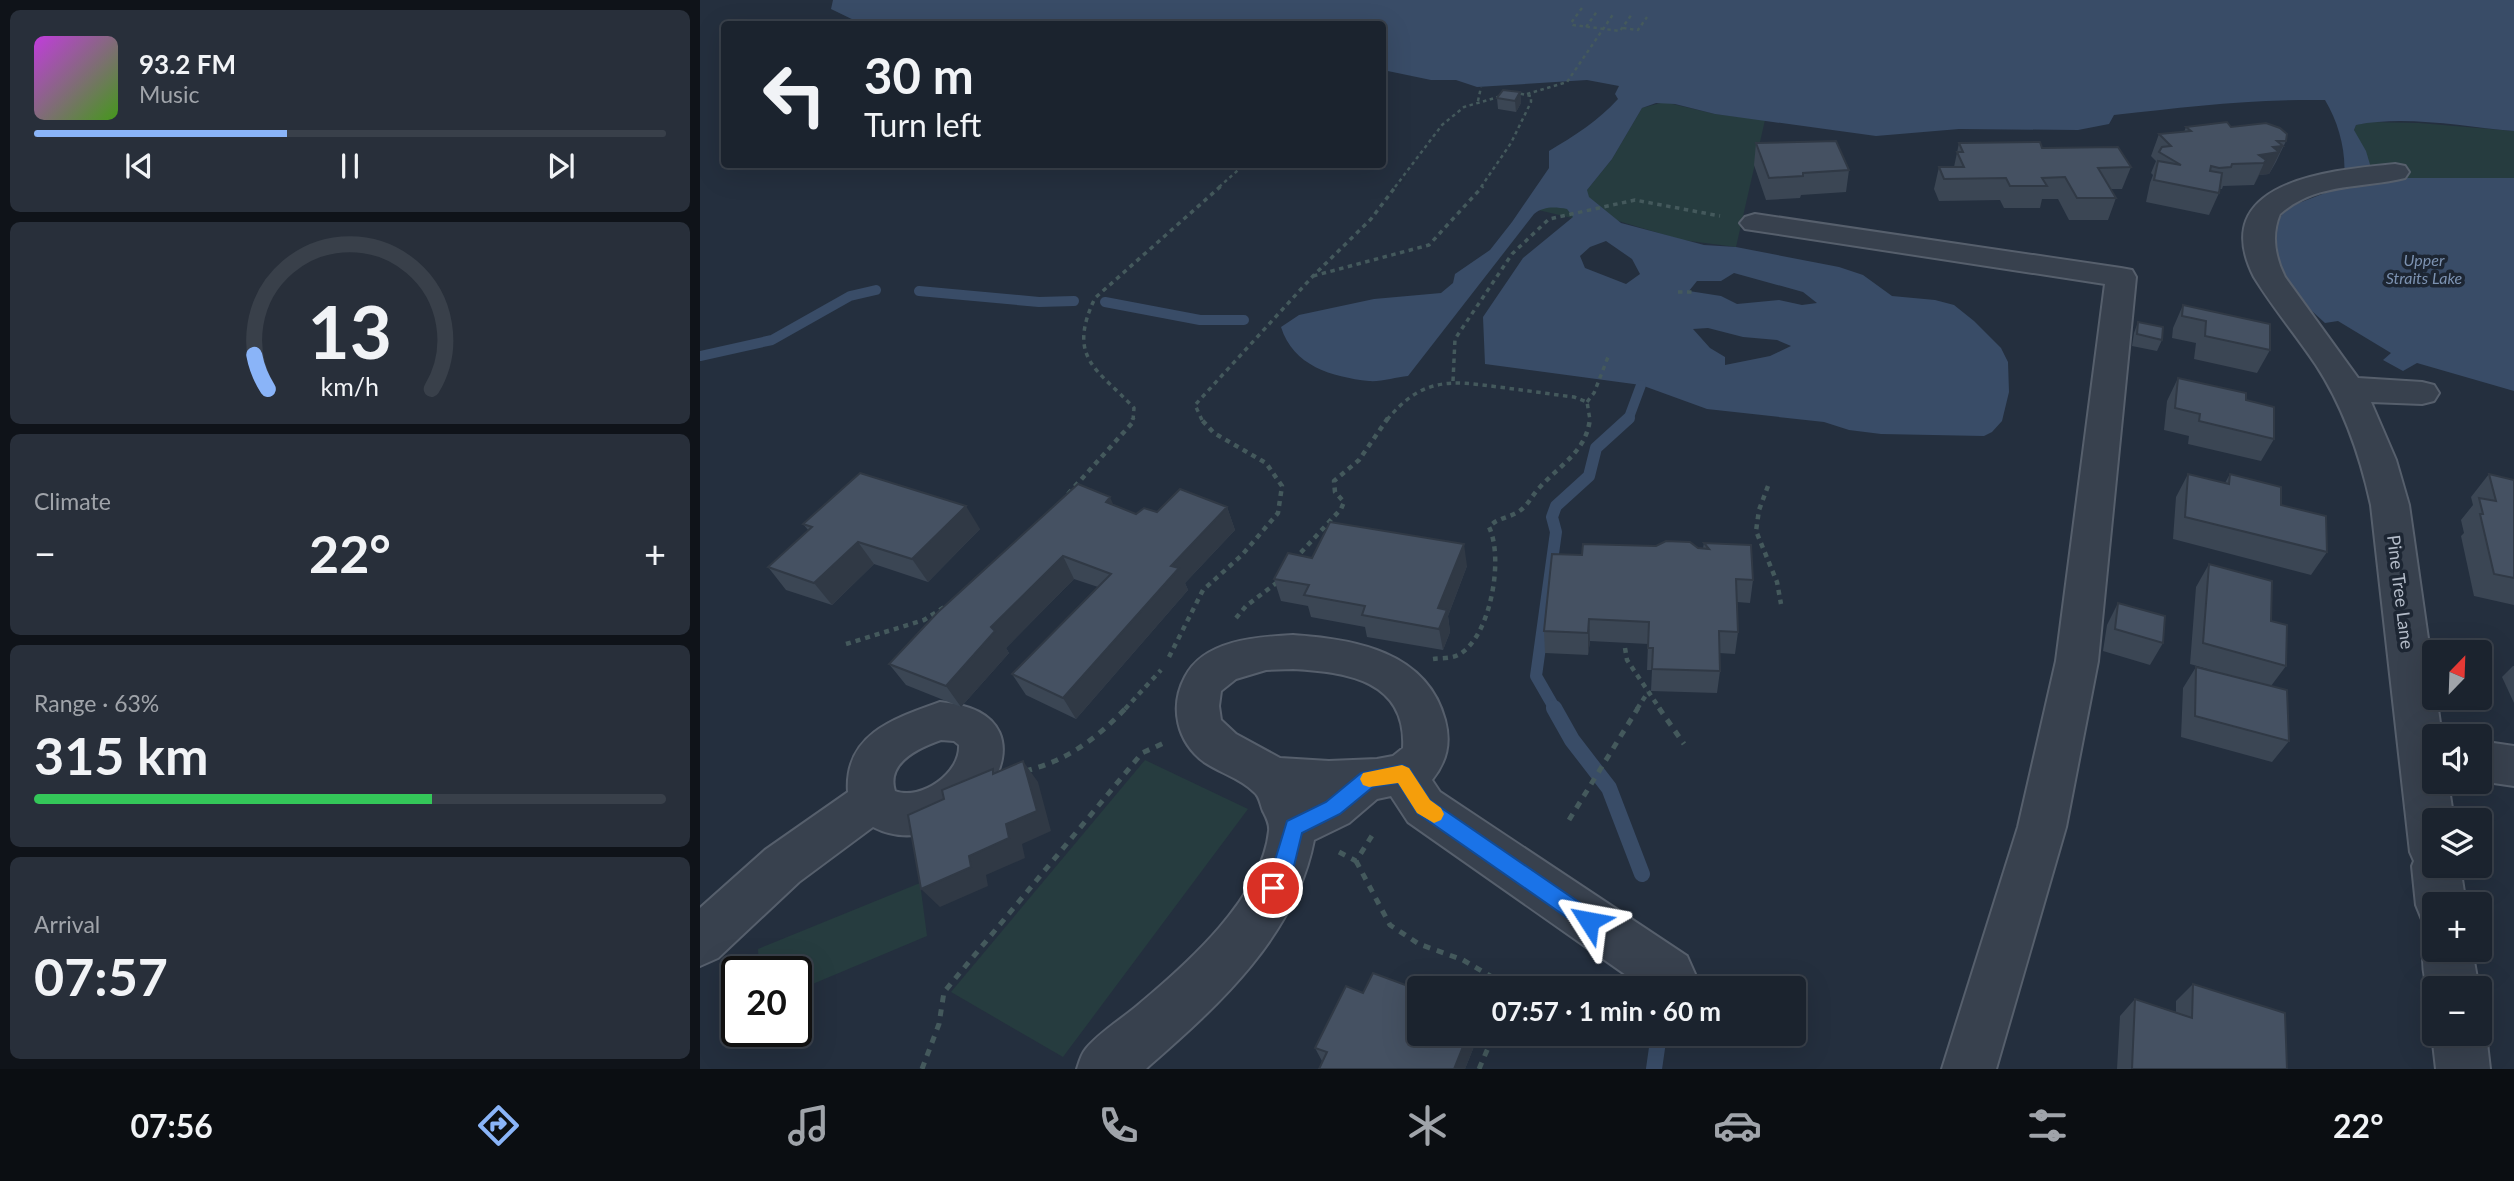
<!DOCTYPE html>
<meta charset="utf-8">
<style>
:root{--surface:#1b232e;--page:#282f3a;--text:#f1f3f6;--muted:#a0a4aa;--line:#39404a;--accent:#8ab4f8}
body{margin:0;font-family:Lato,sans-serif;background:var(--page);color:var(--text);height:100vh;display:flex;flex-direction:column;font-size:26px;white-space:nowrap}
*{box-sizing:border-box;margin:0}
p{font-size:23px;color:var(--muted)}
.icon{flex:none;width:38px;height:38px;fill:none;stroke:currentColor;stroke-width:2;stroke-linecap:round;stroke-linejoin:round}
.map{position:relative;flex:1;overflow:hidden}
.drawer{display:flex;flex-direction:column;gap:10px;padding:10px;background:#0f1319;width:700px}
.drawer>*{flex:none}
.top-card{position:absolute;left:21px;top:21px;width:665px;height:147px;border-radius:7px;box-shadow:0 7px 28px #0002,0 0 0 2px var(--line);background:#1b232e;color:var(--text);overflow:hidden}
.needle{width:46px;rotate:23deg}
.tools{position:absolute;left:1722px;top:640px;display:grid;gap:14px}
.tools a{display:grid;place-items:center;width:70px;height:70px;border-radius:7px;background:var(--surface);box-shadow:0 7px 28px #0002,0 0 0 2px var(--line);font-size:35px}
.speed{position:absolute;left:21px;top:956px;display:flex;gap:14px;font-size:35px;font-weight:700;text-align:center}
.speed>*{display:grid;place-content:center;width:91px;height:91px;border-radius:50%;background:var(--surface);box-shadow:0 7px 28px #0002,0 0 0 2px var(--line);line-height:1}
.speed .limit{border:4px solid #111;border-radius:10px;background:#fff;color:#111}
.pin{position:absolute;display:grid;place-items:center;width:60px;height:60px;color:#fff;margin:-30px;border:4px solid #fff;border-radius:50%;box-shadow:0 2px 7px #0007}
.me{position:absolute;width:77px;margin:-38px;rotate:304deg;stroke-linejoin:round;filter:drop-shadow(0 0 5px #0008)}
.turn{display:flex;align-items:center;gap:24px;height:147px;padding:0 28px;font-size:32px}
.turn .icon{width:91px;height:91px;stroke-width:2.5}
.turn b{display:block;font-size:49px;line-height:60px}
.big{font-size:52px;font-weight:700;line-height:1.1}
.drawer .card{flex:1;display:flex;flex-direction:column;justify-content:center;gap:10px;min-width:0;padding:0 24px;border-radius:10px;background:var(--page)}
.drawer .dial{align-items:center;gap:0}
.dial svg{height:182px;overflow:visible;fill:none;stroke:var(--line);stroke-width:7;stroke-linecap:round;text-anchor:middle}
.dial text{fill:var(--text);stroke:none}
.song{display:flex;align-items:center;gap:21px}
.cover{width:84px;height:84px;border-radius:10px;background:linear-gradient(135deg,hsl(290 70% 55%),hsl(100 70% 35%))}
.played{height:7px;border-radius:4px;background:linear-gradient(90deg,var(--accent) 40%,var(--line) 40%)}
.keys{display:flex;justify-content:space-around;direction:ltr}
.heat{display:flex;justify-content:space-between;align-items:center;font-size:38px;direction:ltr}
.charge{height:10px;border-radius:5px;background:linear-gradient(90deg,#34c759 63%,var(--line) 0)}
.trip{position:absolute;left:707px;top:976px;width:399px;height:70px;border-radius:7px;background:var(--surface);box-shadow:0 7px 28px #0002,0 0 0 2px var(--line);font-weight:700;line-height:70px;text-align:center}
.dock{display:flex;height:112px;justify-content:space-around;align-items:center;background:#0b0e12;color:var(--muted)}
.dock .icon{width:49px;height:49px}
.dock .selected{color:var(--accent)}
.dock b{font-size:32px;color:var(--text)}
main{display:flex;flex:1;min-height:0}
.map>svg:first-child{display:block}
.green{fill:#263c3f}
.water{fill:#394c67;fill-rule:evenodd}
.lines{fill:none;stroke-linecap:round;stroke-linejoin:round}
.stream-far2{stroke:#394c67;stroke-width:10}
.stream-far1{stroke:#394c67;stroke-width:12}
.stream{stroke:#394c67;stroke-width:16}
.minor-casing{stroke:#565f6c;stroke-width:4}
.path-far3{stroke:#44595c;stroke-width:2.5;stroke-dasharray:3.5 3.5;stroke-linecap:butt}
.path-far2{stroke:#44595c;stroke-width:3.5;stroke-dasharray:4.5 4.5;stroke-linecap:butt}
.path-far1{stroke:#44595c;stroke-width:4.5;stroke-dasharray:5 5;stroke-linecap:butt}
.path{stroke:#44595c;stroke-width:5;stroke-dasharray:7 7;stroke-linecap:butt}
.minor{fill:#38414e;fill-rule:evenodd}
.wall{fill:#3b4654}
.shaded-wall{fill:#303945}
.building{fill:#455162;stroke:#303945;stroke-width:2}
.route{fill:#1a73e8;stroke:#114b97;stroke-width:2}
.slow{fill:#f59e0b}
.labels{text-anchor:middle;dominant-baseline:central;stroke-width:7;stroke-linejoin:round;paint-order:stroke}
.far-water-label{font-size:16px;font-style:italic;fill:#7c92b1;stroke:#1d2633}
.street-label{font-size:18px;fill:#b4bcc9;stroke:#1d2633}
</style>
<main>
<section class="drawer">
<div class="card">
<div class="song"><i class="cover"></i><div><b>93.2 FM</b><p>Music</p></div></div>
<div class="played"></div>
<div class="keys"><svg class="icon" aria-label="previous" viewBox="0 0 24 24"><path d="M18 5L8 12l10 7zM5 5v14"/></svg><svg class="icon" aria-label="pause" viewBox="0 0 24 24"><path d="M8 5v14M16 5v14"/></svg><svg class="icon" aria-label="next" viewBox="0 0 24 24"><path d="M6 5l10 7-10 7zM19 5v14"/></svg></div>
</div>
<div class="card dial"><svg viewBox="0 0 100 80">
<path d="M14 69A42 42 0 1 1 86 69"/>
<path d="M14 69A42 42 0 0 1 8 54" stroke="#8ab4f8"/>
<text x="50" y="56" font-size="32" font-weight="700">13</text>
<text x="50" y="72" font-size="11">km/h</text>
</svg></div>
<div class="card"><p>Climate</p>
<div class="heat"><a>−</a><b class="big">22°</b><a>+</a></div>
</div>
<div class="card"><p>Range · 63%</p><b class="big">315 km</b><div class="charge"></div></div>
<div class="card"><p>Arrival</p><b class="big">07:57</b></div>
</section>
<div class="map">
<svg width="1814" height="1069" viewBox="0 0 1814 1069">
<rect width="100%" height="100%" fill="#242f3e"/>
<g class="green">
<polygon points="964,102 1015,114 1065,120 1036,247 982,240 915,220 872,218 838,210 887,190 912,159 942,108"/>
<polygon points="1670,122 1719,123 1814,131 1814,178 1674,179 1654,130 1656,125"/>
<polygon points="445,760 548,809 363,1057 251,992"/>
<polygon points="220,883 227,936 96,991 96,971 59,971 58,949"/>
</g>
<path class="water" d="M133,0H1814V131C1763,127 1707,115 1656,125L1654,130L1666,151L1674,178H1814V391L1717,363L1703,371L1683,360L1691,353L1638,321L1625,323L1590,291L1574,264L1575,226L1586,208L1643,186C1648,157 1640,125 1625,100C1552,99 1486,107 1414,115L1409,124L1378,130L1259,129L1176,136L1015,114L975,104L956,103L942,108L912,159L887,190L889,197L921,223L1004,245L1036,247L1139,267L1163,275L1192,296L1235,300L1254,305L1274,321L1301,348L1308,362L1309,392L1302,421L1292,432L1284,436L1181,434L1149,430L1124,422L1007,409L941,385L785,364L783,317L823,258L873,217L867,209C855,207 844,206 834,214L708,376C696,377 681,382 669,381C632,377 593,366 581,327L599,315L674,299L741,293L753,283L755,274L790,250L812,222L849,168V151C874,136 898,121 918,99L915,94L919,86L887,80L777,87L756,80H731L683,70L682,24H162L131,9ZM906,241L932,259L940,274L926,284L885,268L880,256L890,247ZM1034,273L1103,292L1117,303L1102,305L1079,300L1037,304L1021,296L989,291L997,281H1021ZM1008,328L1043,337L1077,340L1091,346L1070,356L1025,365V357L1010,348L993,329Z"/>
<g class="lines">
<g class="stream-far2">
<polyline points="219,291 339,302 374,301"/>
<polyline points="405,302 500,320 544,320"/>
<polyline points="0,356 72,340 150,296 176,290"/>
<polyline points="928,420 941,385"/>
</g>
<polyline class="stream-far1" points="855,709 836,676 856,532 852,517 856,506 889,476 896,448 929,418"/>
<g class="stream">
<polyline points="854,708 872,740 909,788 942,874"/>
<polyline points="954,1069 959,1034"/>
</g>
<defs>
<g id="minor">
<path d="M1695,164L1705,166L1709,172L1705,178C1660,189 1617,182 1580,214C1571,235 1575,257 1585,277L1658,378L1722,382L1734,385L1739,393L1734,401L1722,404L1671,402L1696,460L1709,505L1742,737H1734V782H1748L1754,821H1734V866H1760L1766,905H1734V926L1723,922L1716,905L1712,866L1714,861L1710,852L1671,505C1660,455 1644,408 1616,365C1596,335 1573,308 1554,277C1505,180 1634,170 1695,164Z"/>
<polygon points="1055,214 1421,268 1432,270 1436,277 1398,661 1366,827 1296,1069 1242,1069 1318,827 1356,661 1405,284 1045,229 1040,223 1045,217"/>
<path d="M593,635C653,639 727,651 745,720C751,743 747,761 732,780L740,792L987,956L995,974L989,989H946L708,822L691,796L677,799L649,823L614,840C596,935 519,1005 449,1066L446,1069H377C379,1063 381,1055 385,1050C397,1034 423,1018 438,1005C487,964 562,898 569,831C570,824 566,817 563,811C560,804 560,797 554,792C540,778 520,773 504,762C477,742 469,707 485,677C504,640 556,637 593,635ZM593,669C646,672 707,680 703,748L693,756L677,759L629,761L580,758L536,734L521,720L519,706L521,691L536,679L566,670Z"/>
<path d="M240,702C376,713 262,873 173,827L99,882L18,958L0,966V908L65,850L148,792C144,734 195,718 240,702ZM241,740L254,741L259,745C261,773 221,801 195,791C186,763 218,748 241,740Z"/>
<polygon points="1780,741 1814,746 1814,786 1780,781"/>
<path d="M1734,930V950H1772L1779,989H1734V1007C1724,981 1718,958 1729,932Z"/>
<polygon points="1780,1020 1786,1034 1790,1069 1736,1069 1732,1034 1734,1029 1734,1034 1780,1034"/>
</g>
</defs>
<use href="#minor" class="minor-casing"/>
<g class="path-far3">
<polyline points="882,8 871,23 873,25 920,31 932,14"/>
<polyline points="886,27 898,10"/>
<polyline points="923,28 938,30 947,17"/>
<polyline points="827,94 867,82 914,13"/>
<polyline points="778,101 781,87"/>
<polyline points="519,187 545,164"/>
<polyline points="695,187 742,125 764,107 805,95"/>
<polyline points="781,187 811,143 831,102 831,96 817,93"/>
</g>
<g class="path-far2">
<polyline points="613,276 729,245 783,186"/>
<polyline points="978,292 993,292"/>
<polyline points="753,381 755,339 812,254 849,219 935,200 1020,216"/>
<polyline points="887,402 894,393 908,357"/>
<path d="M433,420L434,408C398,369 366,359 395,298L521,186"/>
<polyline points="502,420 495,405 613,276 671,219 696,186"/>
<path d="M687,420C721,378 749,380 798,387C824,390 849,394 874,397L887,402L890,420"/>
</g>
<g class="path-far1">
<polyline points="1068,486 1059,510 1056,531 1077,582 1081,604"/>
<polyline points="368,494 433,422 433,418"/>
<polyline points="594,560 641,509 644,502 635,492 634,481 659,460 688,418"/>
<polyline points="536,618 546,606 579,581"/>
<polyline points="146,644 224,620 246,606"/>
<polyline points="925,648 927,660 960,709"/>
<polyline points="469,657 503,590 542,555 578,513 582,486 566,463 514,433 500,418"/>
<path d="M733,659C741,658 752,659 760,654C791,635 804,558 789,527C797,518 808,518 818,512C828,506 832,495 840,487C860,465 887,451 890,418"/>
<polyline points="425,709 461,670"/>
<polyline points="937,709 948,692"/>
</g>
<g class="path">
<polyline points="959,708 984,744"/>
<path d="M325,771C367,761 397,738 426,708"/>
<polyline points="869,820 938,708"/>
<polyline points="639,852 656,861 673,834"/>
<polyline points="656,861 690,925 719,944 763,960 799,981 800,989"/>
<polyline points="222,1069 239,1024 244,992 442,753 464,743"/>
<polyline points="779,1069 794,1034"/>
</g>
<use href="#minor" class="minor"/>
</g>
<g class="wall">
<polygon points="820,92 821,103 816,112 798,109 797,98"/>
<polygon points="1486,127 1531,127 1586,141 1576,162 1569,174 1559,175 1554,185 1523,186 1522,189 1519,189 1519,193 1509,215 1446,202 1450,183 1453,175 1451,173 1456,161 1451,156 1459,134 1484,132"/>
<polygon points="1056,143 1149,170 1146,192 1101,195 1100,198 1066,200 1054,165"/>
<polygon points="1259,143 1342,148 1431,167 1422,189 1411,189 1416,198 1408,220 1369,220 1358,199 1342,199 1340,208 1304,208 1300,200 1239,201 1234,189 1239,167 1254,167"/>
<polygon points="1483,305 1570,350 1557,373 1494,359 1496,343 1472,338 1473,328"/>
<polygon points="1438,322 1462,340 1457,351 1432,346 1434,333"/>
<polygon points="1478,378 1546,400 1574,439 1561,461 1488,444 1489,436 1464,430 1467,401"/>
<polygon points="1488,474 1525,483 1530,474 1581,505 1627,552 1611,575 1473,539 1476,497"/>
<polygon points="1789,474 1814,480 1814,605 1774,596 1761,536 1764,533 1761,520 1773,505 1771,497"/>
<polygon points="413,505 436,514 527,507 535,530 485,583 488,590 376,719 326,695 312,674 398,587 374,579 306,648 309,653 261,707 206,685 189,664"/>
<polygon points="103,524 280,529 228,582 174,564 132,605 86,590 68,567 109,531"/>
<polygon points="1004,543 1053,580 1050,603 1037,602 1038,632 1035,654 1019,653 1020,671 1017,693 951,691 952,670 947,670 948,644 890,641 888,655 845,653 844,631 998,548 1003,548"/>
<polygon points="612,558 767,566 748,616 750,632 743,650 667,637 665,627 611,617 608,606 581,601 574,579"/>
<polygon points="1509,564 1586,666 1571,686 1589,741 1572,762 1481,737 1483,688 1496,667 1511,670 1490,664 1496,587"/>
<polygon points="1418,603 1463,643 1450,665 1403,651 1407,625"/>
<polygon points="1813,666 1814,666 1814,703 1802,677"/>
<polygon points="1493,984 1587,1069 1417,1069 1420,1016 1435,999 1476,1012 1476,1001"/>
<polygon points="779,1034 765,1069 619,1069 622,1061 615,1048"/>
</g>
<g class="shaded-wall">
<polygon points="820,92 821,103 816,112 815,101"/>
<polygon points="1583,146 1569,174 1559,175 1554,185 1564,163 1559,155 1573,147"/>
<polygon points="410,497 420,520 406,502"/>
<polygon points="266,506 280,529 228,582 212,559"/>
<polygon points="527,507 535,530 485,583 488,590 376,719 363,698 471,566"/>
<polygon points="158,542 174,564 132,605 114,583"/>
<polygon points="764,544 767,566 748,616 750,632 743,650 739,629 738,608"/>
<polygon points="363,556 374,579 306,648 309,653 261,707 246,686 291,627"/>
<polygon points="889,619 890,641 888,655 888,633"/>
<polygon points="323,761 338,782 351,831 322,844 325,858 286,875 288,886 240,907 221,889 269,856"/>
<polygon points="768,1034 779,1034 765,1069 754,1069"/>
</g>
<g class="building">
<polygon points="803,90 820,92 815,101 797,98"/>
<polygon points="1527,122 1531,127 1566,123 1580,128 1587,134 1586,141 1577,141 1583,146 1573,147 1579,152 1559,155 1566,160 1564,163 1532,164 1531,167 1519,168 1511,166 1510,171 1522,173 1519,193 1454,180 1458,161 1481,165 1459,152 1462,147 1471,146 1459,134 1491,131 1486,127"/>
<polygon points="1136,141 1149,170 1103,173 1103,176 1069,178 1056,143"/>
<polygon points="1340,142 1342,148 1418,147 1431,167 1398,168 1416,198 1377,198 1365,177 1342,178 1347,186 1310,186 1306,178 1244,179 1239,167 1264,167 1257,152 1263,152 1259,143"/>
<polygon points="1483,305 1570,324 1570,350 1505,336 1506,321 1482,316"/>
<polygon points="1438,322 1463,327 1462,340 1437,334"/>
<polygon points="1478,378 1546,393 1546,400 1574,407 1574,439 1499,421 1500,414 1475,408"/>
<polygon points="160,473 266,506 212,559 158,542 114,583 68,567 112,527 103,524"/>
<polygon points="1488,474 1529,484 1530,474 1581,487 1581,505 1626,516 1627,552 1485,517"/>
<polygon points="1789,474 1814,480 1814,578 1794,574 1780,514 1783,514 1779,498 1796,501"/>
<polygon points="378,484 410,497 406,502 436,514 444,508 457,512 480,489 527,507 471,566 479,568 363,698 312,674 411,574 363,556 291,627 295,631 246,686 189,664 238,612"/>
<polygon points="630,522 764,544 738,608 747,610 739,629 662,615 665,606 604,595 609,585 574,579 588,553 612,558"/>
<polygon points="966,541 990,542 998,548 1009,549 1004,543 1051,545 1053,580 1036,579 1038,632 1019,631 1020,671 952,669 953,648 948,648 949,622 889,619 888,633 844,631 852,554 882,555 883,544 956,546"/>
<polygon points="1509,564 1572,581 1571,621 1587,625 1586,666 1503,643"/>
<polygon points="1418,603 1465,616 1463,643 1415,629"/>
<polygon points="1496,667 1587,690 1589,741 1495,716"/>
<polygon points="323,761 337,811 306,824 309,838 269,856 271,867 221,889 208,815 244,799 242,790 293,769 293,774"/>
<polygon points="673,973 719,990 719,1034 768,1034 754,1069 619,1069 627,1052 615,1048 646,986 663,993"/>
<polygon points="754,975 788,988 787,989 748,989"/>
<polygon points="1493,984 1585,1013 1587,1069 1432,1069 1435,999 1492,1018"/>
</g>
<polygon class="route" points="702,765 709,768 730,800 896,914 899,921 896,928 889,931 882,928 717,813 698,783 673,787 640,814 602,833 593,870 580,895 573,897 566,895 563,888 573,867 587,821 626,802 661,773"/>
<polygon class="slow" points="702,765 709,768 730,800 741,808 744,814 741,820 734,823 717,813 698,783 669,787 663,785 660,779 663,773"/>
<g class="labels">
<g class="far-water-label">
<text x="1724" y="259">Upper<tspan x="1724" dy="18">Straits Lake</tspan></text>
</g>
<g class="street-label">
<text transform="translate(1701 592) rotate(83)">Pine Tree Lane</text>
</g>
</g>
</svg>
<div class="tools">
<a><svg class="needle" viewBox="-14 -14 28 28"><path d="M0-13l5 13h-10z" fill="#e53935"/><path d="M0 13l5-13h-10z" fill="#a0a4aa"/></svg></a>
<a><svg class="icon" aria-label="sound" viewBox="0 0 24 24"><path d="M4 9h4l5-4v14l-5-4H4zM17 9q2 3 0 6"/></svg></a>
<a><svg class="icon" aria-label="layers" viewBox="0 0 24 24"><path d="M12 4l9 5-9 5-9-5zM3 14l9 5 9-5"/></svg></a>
<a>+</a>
<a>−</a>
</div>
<div class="speed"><div class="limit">20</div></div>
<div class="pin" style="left:573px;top:888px;background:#d93025"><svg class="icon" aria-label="arrive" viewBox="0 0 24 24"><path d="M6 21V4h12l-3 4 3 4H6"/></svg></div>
<svg class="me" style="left:889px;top:921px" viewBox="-20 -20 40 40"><path d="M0-17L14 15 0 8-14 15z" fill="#1a73e8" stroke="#fff" stroke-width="4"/></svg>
<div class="trip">07:57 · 1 min · 60 m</div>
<div class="top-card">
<div class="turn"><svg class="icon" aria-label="left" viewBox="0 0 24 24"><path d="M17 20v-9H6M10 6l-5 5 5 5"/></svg><div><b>30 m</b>Turn left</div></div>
</div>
</div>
</main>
<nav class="dock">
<b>07:56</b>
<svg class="icon selected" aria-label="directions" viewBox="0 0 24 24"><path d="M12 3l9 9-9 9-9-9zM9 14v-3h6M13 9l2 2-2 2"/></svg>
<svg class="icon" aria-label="music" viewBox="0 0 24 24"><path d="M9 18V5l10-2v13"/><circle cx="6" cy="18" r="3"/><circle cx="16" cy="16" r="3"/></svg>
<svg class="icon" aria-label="phone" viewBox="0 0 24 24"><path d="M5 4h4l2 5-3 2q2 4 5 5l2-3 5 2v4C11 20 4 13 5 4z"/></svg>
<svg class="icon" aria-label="climate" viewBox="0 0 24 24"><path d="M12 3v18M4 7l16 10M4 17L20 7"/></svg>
<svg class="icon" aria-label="car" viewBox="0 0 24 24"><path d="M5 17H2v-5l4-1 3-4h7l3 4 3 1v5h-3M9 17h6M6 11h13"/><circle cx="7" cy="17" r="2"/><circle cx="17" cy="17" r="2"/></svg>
<svg class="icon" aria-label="filters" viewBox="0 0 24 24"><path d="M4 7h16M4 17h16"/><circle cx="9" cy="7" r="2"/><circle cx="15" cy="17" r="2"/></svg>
<b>22°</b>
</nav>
